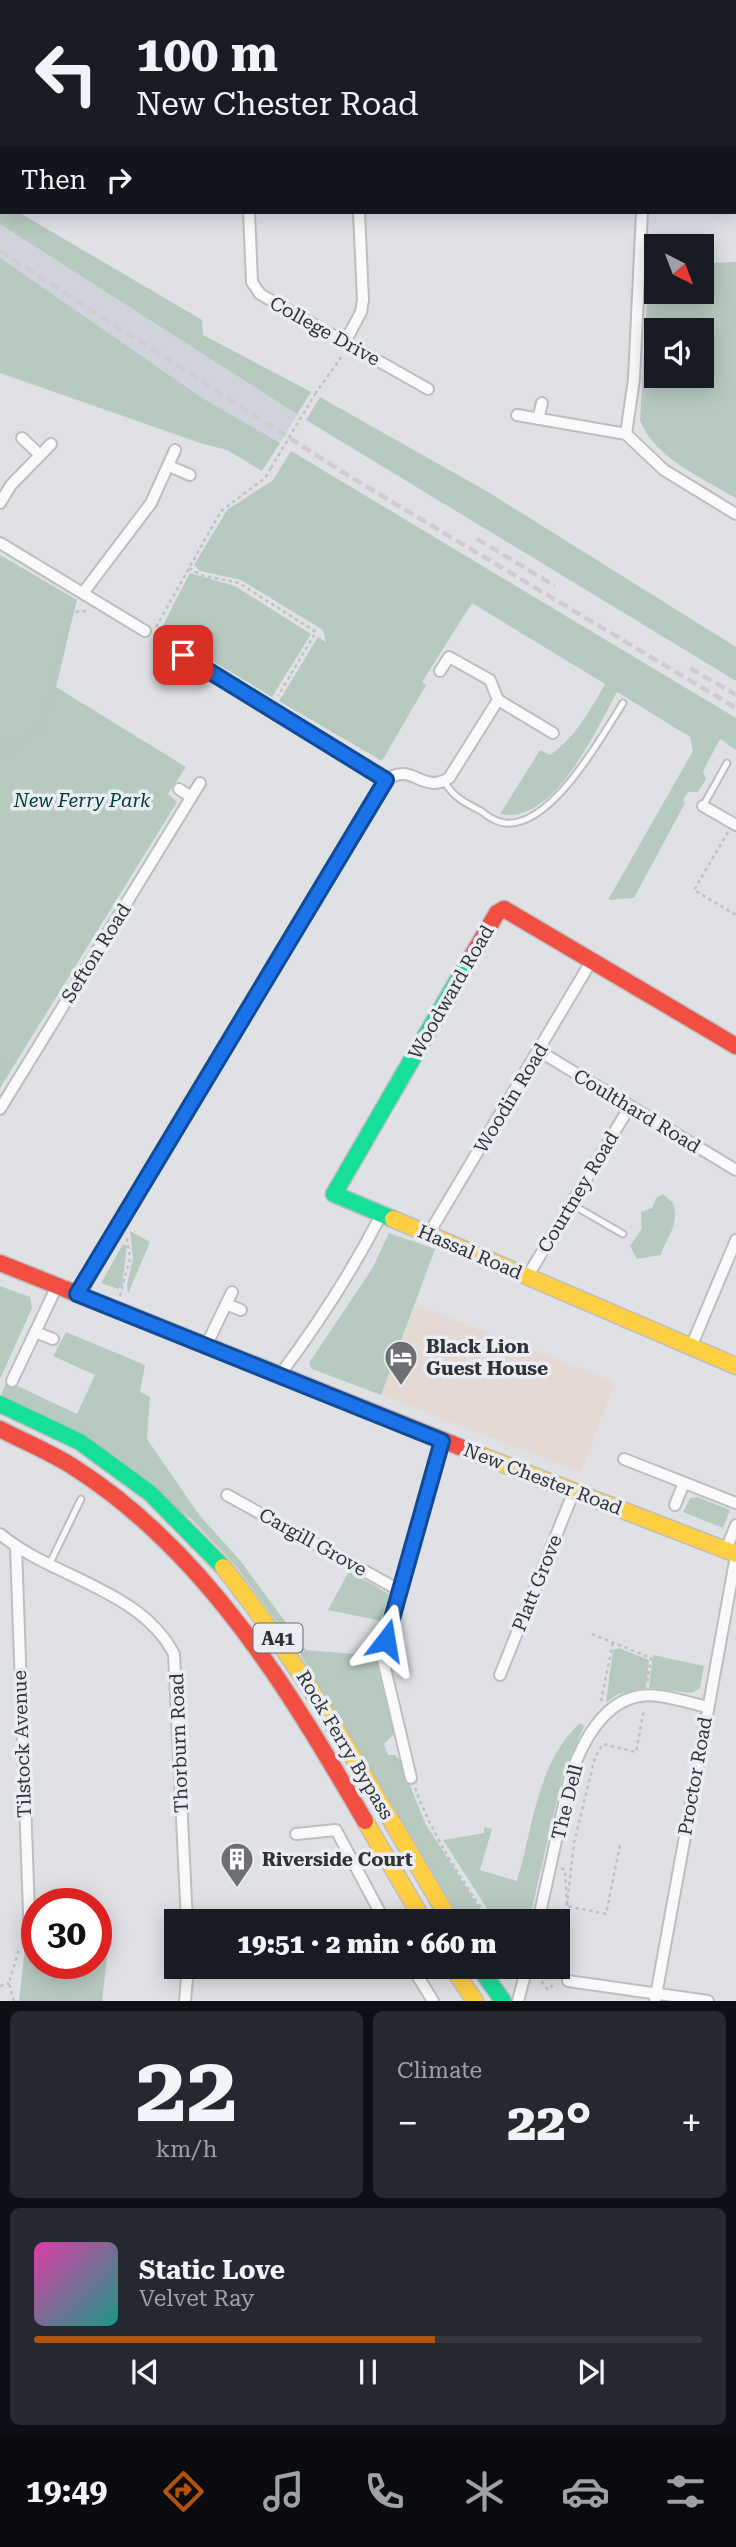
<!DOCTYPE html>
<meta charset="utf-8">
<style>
:root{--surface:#171b24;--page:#242831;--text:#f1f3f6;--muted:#9ea1a6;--line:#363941;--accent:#b45309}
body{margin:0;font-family:"Roboto Serif",serif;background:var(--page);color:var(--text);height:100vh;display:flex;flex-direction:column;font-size:26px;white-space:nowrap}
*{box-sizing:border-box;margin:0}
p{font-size:23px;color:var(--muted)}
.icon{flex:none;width:38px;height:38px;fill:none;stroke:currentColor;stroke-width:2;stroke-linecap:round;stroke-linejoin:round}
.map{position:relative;height:2001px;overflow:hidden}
.details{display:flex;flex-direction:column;gap:10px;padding:10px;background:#0d0f14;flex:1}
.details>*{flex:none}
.hud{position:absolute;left:0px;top:0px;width:737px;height:214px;box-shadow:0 4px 18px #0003;background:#171b24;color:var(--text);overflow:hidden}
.needle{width:46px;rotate:138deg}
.buttons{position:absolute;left:644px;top:234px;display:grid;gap:14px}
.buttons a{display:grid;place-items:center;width:70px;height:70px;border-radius:0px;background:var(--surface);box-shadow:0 4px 18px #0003;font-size:35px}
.speed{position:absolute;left:21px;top:1888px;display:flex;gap:14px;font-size:35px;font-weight:700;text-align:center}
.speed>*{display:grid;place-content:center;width:91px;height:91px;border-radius:50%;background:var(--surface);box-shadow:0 4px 18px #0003;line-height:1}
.speed .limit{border:10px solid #d22;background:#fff;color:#111}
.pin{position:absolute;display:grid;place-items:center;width:60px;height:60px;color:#fff;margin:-30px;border-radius:14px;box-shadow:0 4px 10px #0006}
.me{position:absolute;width:77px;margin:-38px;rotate:14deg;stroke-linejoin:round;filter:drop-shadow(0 0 5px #0008)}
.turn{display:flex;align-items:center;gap:24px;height:147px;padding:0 21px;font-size:32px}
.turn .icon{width:91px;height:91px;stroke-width:2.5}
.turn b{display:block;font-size:49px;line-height:60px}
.then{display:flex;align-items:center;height:66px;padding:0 21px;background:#0003;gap:14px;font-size:26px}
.big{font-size:52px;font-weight:800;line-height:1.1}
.details .tile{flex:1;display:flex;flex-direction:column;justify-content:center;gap:10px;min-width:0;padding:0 24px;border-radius:10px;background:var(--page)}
.details .dial{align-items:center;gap:0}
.dial b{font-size:91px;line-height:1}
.song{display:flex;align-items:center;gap:21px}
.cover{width:84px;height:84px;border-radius:10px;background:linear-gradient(135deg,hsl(320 70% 55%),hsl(170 70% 35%))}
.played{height:7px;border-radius:4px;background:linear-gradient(90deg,var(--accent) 60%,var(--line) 60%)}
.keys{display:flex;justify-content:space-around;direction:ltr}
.heat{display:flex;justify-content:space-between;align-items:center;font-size:38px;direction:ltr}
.details .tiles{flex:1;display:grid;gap:10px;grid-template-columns:1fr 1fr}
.tile:last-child{grid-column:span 2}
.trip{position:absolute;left:164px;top:1909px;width:406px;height:70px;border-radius:0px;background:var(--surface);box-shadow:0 4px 18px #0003;font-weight:800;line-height:70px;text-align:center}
.dock{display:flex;height:112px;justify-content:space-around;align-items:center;background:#090b0e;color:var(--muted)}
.dock .icon{width:49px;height:49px}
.dock .current{color:var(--accent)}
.dock b{font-size:32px;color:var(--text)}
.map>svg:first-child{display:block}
.commercial{fill:#e4d9d3}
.built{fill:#d0d2dc}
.green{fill:#b7cac0;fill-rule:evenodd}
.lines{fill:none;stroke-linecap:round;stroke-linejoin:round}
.lane-casing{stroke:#bdbec1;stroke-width:9}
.street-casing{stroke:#bdbec1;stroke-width:14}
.fast-casing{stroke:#bdbec1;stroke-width:19}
.slow-casing{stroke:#bdbec1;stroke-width:19}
.jam-casing{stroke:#bdbec1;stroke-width:19}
.path{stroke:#c1c1c3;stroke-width:2.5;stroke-dasharray:3.5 3.5;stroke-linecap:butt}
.lane{stroke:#fafafb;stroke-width:5}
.street{stroke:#fafafb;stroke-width:10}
.fast{stroke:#16e098;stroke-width:16}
.slow{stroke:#ffcf43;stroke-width:16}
.jam{stroke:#f24e42;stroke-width:16}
.rail{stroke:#cdcdce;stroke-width:4.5;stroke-dasharray:10 5;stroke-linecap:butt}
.path-bridge{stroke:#c1c1c3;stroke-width:2.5;stroke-dasharray:3.5 3.5;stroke-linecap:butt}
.route-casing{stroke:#114b97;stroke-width:18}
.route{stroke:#1a73e8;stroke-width:12}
.labels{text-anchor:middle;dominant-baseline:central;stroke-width:7;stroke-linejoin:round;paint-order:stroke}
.shield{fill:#ebedf4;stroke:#696a6e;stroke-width:2}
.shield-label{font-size:18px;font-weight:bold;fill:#313234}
.street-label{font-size:19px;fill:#313234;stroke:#ebedf4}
.park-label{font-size:19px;font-style:italic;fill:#004125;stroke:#ebedf4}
.poi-label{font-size:19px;font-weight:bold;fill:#313234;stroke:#ebedf4;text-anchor:start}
</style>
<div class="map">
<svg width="736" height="2001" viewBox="0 0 736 2001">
<rect width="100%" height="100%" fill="#e0e1e5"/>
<polygon class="commercial" points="416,1305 615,1382 581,1472 381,1395"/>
<polygon class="built" points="0,201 2,212 18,212 202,320 203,335 311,392 277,447 0,284"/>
<g class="green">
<polygon points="0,201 2,212 18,212 202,320 203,335 311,392 297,414 0,224"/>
<polygon points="0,258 202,398 280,443 262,471 227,450 203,444 0,373"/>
<path d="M736,262V498C704,479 653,457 640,420L649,265H656V292H702V263ZM656,331H702V376H656Z"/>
<polygon points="320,397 488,492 736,647 736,681 306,420"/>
<path d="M291,451L736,718V750L720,739L703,771L706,779L698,792H688L683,800L685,803L634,898L608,900L693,751L690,737L617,692C597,728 554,826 500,814L540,750L550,755C576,737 590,710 605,684L472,603L422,682L426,685L382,761L279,701L318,637L326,642L323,630L241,580L200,571L194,565L227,510L273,480Z"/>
<polygon points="0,555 77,600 56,687 186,767 168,794 177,802 0,1088"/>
<polygon points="190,573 235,586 311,634 272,697 186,645 183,634 163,625"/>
<path d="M663,1194L673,1203C680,1226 667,1235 661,1255L637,1259L630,1246L642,1229L641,1212L652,1208L657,1197Z"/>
<polygon points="130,1231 150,1242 128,1294 127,1285 133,1258"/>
<polygon points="389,1233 435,1249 381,1395 312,1369 309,1363 372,1269"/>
<polygon points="123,1244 127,1246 122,1286 118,1289 101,1283"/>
<polygon points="0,1286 30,1297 32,1308 0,1379"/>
<polygon points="66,1332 145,1365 140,1392 150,1397 147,1439 200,1516 239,1559 306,1650 378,1656 378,1670 395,1733 384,1744 388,1755 395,1755 400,1760 425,1823 488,1921 461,1921 297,1649 235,1565 190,1518 1,1394 7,1381 77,1414 95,1375 53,1356"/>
<polygon points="697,1497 730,1510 723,1528 683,1512 690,1498"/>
<polygon points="349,1571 389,1594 381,1621 328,1610"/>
<polygon points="619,1648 649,1660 646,1688 618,1694 606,1702 613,1650"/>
<polygon points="653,1655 704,1666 700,1688 692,1693 649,1688"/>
<path d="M580,1723L584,1726L563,1775L529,1921H495L443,1840L484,1833V1827L492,1829L480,1870L517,1881C533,1828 537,1762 580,1723Z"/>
<polygon points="109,1941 102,2001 19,2001 25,1947 37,1947 37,1964 96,1964 96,1942"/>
</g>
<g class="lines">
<defs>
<g id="lane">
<path d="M444,781C453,797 465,803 481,811C486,815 493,820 500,822C548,835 602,736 623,703"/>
<polyline points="703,806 727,763"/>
<polyline points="571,1204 623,1234"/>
<polyline points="49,1565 81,1499"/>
</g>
<g id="street">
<polyline points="240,0 240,2"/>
<polyline points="349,0 350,2"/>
<polyline points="136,2 138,0"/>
<polyline points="645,2 645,0"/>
<polyline points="0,100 2,95"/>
<polyline points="0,109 2,110"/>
<polyline points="249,212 252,282 260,294 428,389"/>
<polyline points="345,342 361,312 363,300 359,212"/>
<polyline points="517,415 626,434"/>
<polyline points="538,419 542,403"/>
<polyline points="626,434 634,379 642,212"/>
<polyline points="626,434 664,470 736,514"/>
<polyline points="22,438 40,455"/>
<polyline points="169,466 190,475"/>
<polyline points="0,503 11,485 51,444"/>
<polyline points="0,543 145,631"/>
<polyline points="83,593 151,503 175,450"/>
<polyline points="162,641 386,780"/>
<polyline points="498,700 553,733"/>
<polyline points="179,789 191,797"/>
<polyline points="703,806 736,825"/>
<polyline points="539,1051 736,1170"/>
<polyline points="0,1109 200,783"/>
<polyline points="428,1235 592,960"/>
<polyline points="527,1277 630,1106"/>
<path d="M77,1294L386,780C413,761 422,795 449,778L498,700L490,680L449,657L440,671"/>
<polyline points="226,1304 241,1310"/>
<polyline points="35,1332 53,1339"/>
<polyline points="206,1346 232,1292"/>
<polyline points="691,1347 736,1240"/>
<path d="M279,1376C318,1324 352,1272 382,1213"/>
<polyline points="12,1381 57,1286"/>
<polyline points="624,1459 736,1503"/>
<polyline points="227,1495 399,1590"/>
<polyline points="675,1505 684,1483"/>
<path d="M0,1534C53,1578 140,1589 174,1654L187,1922"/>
<polyline points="16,1547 30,1941"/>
<polyline points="726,1550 736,1525"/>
<polyline points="500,1675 574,1491"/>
<polyline points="411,1778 383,1660 395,1604 442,1441"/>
<polyline points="296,1834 336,1830 385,1922"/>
<path d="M538,1922L570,1777C584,1737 610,1689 659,1696C675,1698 691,1703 707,1707"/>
<polyline points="412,1967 433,2001"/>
<polyline points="568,1981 708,2001"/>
<polyline points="185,2001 188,1967"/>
<polyline points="518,2001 527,1967"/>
<polyline points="655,2001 736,1556"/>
</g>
<g id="fast">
<polyline points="393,1219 334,1194 469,961"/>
<polyline points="0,1404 80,1442 150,1493 223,1567"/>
<polyline points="479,1967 503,2001"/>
</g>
<g id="slow">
<polyline points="393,1219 736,1366"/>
<polyline points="480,1455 736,1554"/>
<path d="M223,1567C311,1677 379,1801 451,1922"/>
<polyline points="365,1821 424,1922"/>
<polyline points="452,1967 475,2001"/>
</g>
<g id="jam">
<polyline points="469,961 497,913 504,909 736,1046"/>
<polyline points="0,1263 480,1455"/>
<path d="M0,1429C25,1442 52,1453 75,1468C206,1552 289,1690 365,1821"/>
</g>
</defs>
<use href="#lane" class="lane-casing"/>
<use href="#street" class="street-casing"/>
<use href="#fast" class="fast-casing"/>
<use href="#slow" class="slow-casing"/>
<use href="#jam" class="jam-casing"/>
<g class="path">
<polyline points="315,394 342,356"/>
<polyline points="189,568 201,575 239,583 316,632 278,696"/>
<polyline points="156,627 221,511 265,478 271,468"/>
<polyline points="0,738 24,741"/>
<polyline points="0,757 43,726 71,612 87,611"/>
<polyline points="728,832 694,890 736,915"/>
<polyline points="0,1060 10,1069"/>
<polyline points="120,1296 130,1258 127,1238"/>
<polyline points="592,1634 651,1658 647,1685"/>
<polyline points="601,1701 613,1642"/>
<path d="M415,1788C433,1837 461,1879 491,1922"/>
<polyline points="561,1868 565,1870 567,1906 606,1914 620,1845"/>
<polyline points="567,1906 574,1843 595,1757 603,1744 636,1752 644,1709"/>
<polyline points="537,1976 548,1990 555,1983"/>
<polyline points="0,1986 9,1983"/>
<polyline points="14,2001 9,1983 19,1949"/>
</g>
<use href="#lane" class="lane"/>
<use href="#street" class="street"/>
<use href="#fast" class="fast"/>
<use href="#slow" class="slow"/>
<use href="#jam" class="jam"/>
<g class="rail">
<polyline points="0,251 344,473 736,708"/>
<polyline points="477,539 555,586"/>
<polyline points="690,668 736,695"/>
</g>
<polyline class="path-bridge" points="271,468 315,394"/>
</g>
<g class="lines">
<defs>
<polyline id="route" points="183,655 386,780 77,1294 442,1441 386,1640"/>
</defs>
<use href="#route" class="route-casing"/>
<use href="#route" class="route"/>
</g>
<defs>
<symbol id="hotel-pin" viewBox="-11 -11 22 30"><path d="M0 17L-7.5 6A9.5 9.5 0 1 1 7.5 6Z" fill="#6e6f72" stroke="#ebedf4"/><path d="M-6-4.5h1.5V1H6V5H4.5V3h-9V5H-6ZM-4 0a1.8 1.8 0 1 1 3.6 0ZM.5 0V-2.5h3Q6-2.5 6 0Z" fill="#fff"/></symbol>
<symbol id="building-pin" viewBox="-11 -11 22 30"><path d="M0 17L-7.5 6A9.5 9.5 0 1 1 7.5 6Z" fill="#6e6f72" stroke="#ebedf4"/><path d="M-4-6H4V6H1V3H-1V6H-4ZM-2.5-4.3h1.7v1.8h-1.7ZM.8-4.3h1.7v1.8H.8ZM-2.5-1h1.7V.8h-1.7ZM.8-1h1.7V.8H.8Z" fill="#fff"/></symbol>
</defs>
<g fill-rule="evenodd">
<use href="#hotel-pin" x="382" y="1338" width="38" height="52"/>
<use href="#building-pin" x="218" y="1840" width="38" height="52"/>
</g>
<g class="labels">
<rect class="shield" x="253.5" y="1623.5" width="49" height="29" rx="5"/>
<g class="shield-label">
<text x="278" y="1638">A41</text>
</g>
<g class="street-label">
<text transform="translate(325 331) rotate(29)">College Drive</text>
<text transform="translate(96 953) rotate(-58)">Sefton Road</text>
<text transform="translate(451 992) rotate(-60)">Woodward Road</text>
<text transform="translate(511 1098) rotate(-59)">Woodin Road</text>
<text transform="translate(637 1111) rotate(31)">Coulthard Road</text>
<text transform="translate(578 1192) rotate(-59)">Courtney Road</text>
<text transform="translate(470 1252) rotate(23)">Hassal Road</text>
<text transform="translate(543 1479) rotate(21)">New Chester Road</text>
<text transform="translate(313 1542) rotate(29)">Cargill Grove</text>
<text transform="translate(537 1583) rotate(-68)">Platt Grove</text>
<text transform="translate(179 1743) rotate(-92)">Thorburn Road</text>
<text transform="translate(22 1744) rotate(-92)">Tilstock Avenue</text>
<text transform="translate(345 1745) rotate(59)">Rock Ferry Bypass</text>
<text transform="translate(695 1776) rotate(-80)">Proctor Road</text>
<text transform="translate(567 1802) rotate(-76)">The Dell</text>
</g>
<g class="park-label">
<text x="82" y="800">New Ferry Park</text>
</g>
<g class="poi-label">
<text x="426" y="1346">Black Lion<tspan x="426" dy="22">Guest House</tspan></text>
<text x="262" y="1859">Riverside Court</text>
</g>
</g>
</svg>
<div class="buttons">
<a><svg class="needle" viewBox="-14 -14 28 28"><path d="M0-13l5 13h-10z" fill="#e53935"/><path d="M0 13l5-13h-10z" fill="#9ea1a6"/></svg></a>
<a><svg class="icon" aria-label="sound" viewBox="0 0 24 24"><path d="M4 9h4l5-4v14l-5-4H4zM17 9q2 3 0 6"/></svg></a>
</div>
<div class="speed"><div class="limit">30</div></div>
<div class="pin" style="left:183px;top:655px;background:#d93025"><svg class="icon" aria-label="arrive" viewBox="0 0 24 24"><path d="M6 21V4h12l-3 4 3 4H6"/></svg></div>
<svg class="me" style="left:386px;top:1640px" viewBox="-20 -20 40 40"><path d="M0-17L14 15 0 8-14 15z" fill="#1a73e8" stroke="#fff" stroke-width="4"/></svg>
<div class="trip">19:51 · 2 min · 660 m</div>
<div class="hud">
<div class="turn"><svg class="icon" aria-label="left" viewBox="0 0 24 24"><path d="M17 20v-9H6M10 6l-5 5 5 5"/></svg><div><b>100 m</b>New Chester Road</div></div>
<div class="then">Then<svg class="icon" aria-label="right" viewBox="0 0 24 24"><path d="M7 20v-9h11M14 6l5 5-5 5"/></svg></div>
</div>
</div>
<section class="details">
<div class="tiles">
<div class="tile dial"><b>22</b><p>km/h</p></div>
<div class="tile"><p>Climate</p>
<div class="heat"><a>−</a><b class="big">22°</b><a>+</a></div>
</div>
<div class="tile">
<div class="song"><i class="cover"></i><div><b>Static Love</b><p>Velvet Ray</p></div></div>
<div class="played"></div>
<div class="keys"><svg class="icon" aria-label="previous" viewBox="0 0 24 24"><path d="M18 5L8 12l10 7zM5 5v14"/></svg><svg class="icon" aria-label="pause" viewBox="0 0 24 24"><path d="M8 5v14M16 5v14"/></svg><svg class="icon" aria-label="next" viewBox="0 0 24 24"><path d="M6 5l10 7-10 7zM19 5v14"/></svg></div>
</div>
</div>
</section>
<nav class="dock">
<b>19:49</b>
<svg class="icon current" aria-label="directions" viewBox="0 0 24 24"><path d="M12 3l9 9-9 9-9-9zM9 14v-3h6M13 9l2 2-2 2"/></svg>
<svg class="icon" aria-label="music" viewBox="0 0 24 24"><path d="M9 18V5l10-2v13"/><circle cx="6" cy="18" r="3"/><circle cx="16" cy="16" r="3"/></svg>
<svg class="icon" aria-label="phone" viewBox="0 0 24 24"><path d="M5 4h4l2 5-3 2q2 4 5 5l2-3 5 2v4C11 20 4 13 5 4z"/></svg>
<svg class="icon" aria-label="climate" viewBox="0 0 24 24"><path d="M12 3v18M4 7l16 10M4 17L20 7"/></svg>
<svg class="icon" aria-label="car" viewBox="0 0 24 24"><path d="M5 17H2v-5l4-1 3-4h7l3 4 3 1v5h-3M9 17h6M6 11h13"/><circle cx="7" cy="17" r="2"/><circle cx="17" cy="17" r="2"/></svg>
<svg class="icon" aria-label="filters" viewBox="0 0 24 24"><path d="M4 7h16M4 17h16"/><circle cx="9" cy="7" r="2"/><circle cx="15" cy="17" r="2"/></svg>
</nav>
